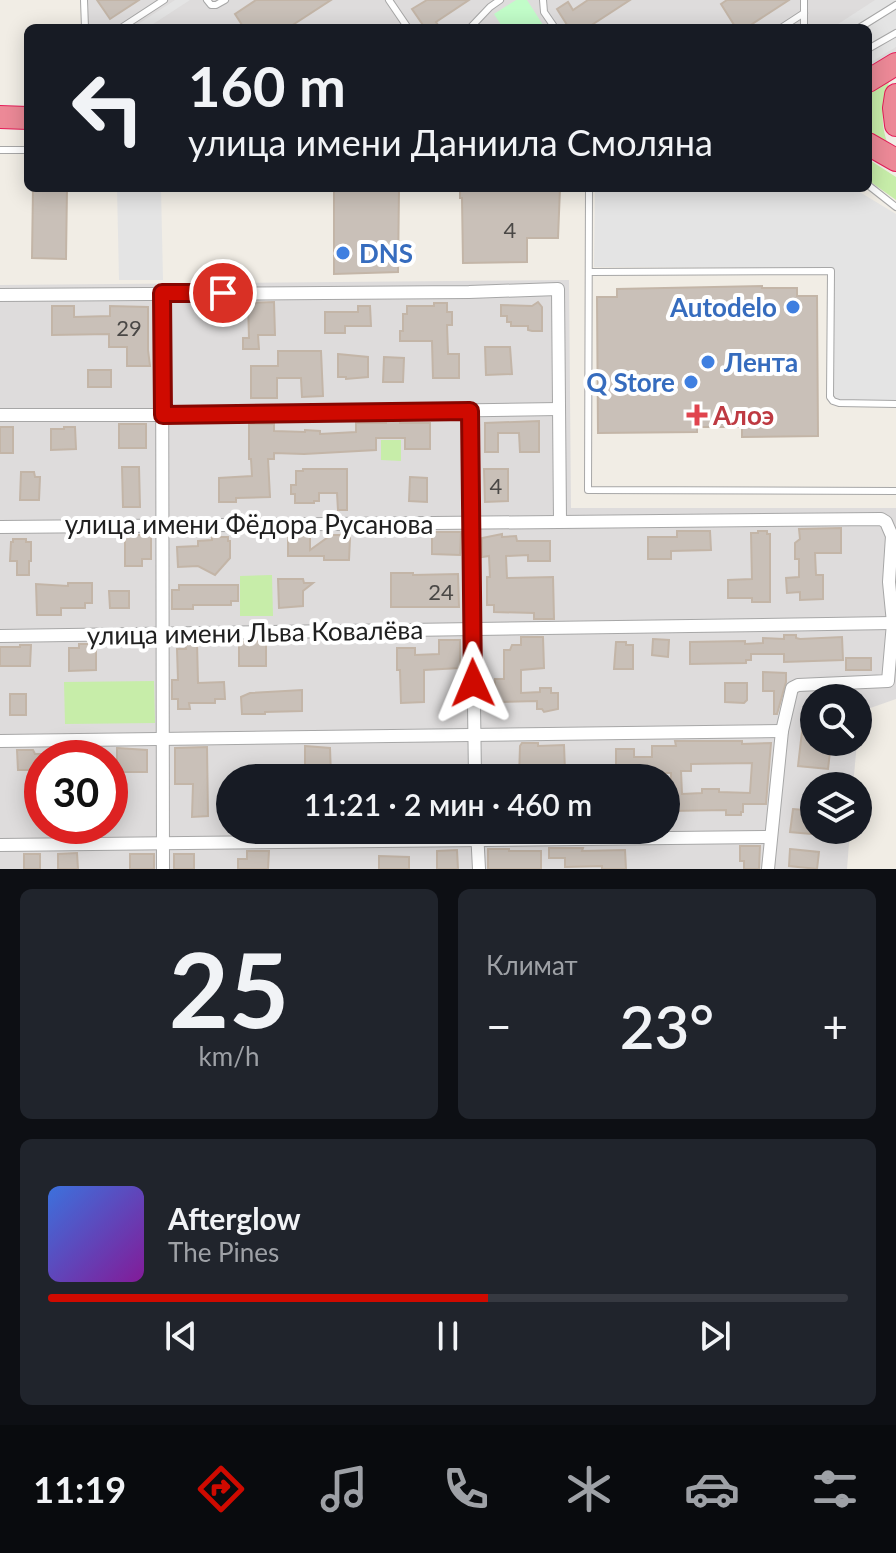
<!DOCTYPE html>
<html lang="ru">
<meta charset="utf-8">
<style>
:root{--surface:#171b24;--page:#20242c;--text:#f1f3f6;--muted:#9ea1a6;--line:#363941;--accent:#cf0a00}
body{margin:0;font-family:Lato,sans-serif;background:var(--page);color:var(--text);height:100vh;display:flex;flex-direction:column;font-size:30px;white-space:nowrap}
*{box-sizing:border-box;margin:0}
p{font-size:26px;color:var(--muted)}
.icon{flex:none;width:44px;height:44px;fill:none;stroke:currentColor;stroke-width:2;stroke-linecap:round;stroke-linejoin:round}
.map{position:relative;height:869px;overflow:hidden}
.details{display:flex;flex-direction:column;gap:20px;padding:20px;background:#0d0f14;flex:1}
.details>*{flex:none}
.top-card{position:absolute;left:24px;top:24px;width:848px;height:168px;border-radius:12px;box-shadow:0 4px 20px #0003;background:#171b24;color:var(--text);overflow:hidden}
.controls{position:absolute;left:800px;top:684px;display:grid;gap:16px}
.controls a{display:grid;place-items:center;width:72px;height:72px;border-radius:50%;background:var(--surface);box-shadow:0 4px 20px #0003;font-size:40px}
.speed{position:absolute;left:24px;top:740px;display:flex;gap:16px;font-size:40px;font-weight:700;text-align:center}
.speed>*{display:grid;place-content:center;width:104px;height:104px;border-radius:50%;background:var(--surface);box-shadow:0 4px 20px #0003;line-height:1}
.speed .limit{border:12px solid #d22;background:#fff;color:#111}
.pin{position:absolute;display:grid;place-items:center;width:68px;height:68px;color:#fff;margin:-34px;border:4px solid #fff;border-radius:50%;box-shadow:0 2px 8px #0007}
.me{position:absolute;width:88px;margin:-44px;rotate:359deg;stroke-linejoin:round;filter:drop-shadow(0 0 6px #0008)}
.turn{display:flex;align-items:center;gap:28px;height:168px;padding:0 32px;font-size:36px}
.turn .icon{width:104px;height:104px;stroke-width:2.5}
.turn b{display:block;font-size:56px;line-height:68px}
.big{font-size:60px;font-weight:600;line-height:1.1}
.details .card{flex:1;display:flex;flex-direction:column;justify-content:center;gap:12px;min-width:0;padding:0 28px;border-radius:12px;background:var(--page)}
.details .dial{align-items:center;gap:0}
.dial b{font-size:104px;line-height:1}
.song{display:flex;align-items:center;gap:24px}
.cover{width:96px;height:96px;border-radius:12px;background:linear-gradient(135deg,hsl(220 70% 55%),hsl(290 70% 35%))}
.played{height:8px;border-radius:4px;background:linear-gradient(90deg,var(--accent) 55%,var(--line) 55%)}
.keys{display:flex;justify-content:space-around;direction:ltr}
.heat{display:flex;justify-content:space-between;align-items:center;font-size:44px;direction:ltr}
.details .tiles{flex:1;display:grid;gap:20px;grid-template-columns:1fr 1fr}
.card:last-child{grid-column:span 2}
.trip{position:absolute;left:216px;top:764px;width:464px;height:80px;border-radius:40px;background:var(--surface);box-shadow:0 4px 20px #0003;font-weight:600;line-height:80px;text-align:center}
.dock{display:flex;height:128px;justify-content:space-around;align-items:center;background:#090b0e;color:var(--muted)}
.dock .icon{width:56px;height:56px}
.dock .selected{color:var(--accent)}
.dock b{font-size:36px;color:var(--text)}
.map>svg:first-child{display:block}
.residential{fill:#dedcdc;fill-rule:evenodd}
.grass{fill:#c7eda9}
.park{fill:#c1fcc8}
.parking{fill:#e4e4e4}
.building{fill:#c9c0b8;stroke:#c3b5a7;stroke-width:2;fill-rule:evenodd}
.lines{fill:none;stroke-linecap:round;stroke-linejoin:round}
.lane-casing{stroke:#a7a7a7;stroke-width:8}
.street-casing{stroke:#a7a7a7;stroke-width:14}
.highway-casing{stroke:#e51c58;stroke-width:24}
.lane{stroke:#fff;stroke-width:6}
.street{stroke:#fff;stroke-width:12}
.highway{stroke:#ec8997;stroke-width:22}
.route-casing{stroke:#870600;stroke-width:20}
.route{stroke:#cf0a00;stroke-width:14}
.shop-dot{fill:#3f7fe0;stroke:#fff;stroke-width:3}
.health-dot{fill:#e0444e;stroke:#fff;stroke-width:3}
.labels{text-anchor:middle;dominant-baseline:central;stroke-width:8;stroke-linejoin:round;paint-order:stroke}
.number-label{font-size:22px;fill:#4a4846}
.shop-label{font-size:26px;font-weight:bold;fill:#366cbe;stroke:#fff;text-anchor:start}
.health-label{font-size:26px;font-weight:bold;fill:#be3a42;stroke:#fff;text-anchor:start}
.street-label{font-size:26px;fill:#202020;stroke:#fff}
</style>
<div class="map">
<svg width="896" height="869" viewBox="0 0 896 869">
<rect width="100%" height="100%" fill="#f1ede5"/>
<g class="residential">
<polygon points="80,0 896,0 896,53 868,71 868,28 82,28"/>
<path d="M569,280L571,508H896V699L859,712L858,724V698H814V742H857L853,786H814V830H850L847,869H0V285ZM42,758H110V826H42ZM230,778H666V830H230Z"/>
</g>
<g class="grass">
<path d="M890,79C883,101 879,122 888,144L868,137V93Z"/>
<polygon points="868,159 896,177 896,200 868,180"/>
<polygon points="381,440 401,440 401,461 381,460"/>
<polygon points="272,575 273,616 240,616 240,576"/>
<polygon points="154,681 155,723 65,724 64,682"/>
</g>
<polygon class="park" points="516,0 527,0 545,28 503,28 494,14"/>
<g class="parking">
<polygon points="175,0 190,0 147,28 132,28"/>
<polygon points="875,0 896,0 896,47 868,64 868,28 832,28"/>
<polygon points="117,188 161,188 163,280 119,280"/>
<polygon points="595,188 853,188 896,214 896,404 834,401 834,268 594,267"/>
</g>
<g class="building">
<polygon points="97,0 139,0 110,19"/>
<polygon points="256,0 331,0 288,28 244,28 235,14"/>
<polygon points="427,0 469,0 436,22 440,28 425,28 412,9"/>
<polygon points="588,0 630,0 587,28 569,28 557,9 568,2 573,10"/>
<polygon points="727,0 789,0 746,28 736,28 721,4"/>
<polygon points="33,188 67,188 66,259 32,258"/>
<polygon points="334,188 399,188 398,272 334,274"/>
<polygon points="460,188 560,188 558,238 527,238 527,262 463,263 462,198 460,198"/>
<polygon points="762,286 762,288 797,288 797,296 817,296 818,436 742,437 742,427 697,427 697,432 598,433 597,297 617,297 617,289"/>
<polygon points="274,302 275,335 258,335 259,349 243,349 243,338 249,338 248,303"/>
<polygon points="538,302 542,307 542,331 532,331 528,330 528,326 511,326 511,322 507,322 507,316 501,316 501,305 532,306"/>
<polygon points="434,303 447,303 447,312 452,312 452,325 447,325 448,354 459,354 459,378 433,378 432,341 400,341 400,331 403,331 403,314 407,314 407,306 434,306"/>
<polygon points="52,306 74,306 74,317 110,316 110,306 148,307 148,350 150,366 127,366 127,347 109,347 109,334 52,335"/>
<polygon points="358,306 370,306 371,326 345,326 345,333 325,333 325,312 358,312"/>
<polygon points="485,347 510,347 512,374 486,375"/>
<polygon points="278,351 321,351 323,396 302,397 301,378 277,378 277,398 251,398 251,366 278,366"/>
<polygon points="338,354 368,357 368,377 346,379 346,377 338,377"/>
<polygon points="384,357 404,358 403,382 383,382"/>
<rect x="88" y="370" width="23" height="17"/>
<polygon points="400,420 400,423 430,423 430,449 405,449 405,438 376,438 376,450 304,454 274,453 274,459 268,459 270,497 236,498 236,502 219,502 219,478 252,476 251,459 249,459 249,424 274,424 274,431 305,432 305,430 320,431 320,434 356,432 356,423 386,423 386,421"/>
<polygon points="539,421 539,452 520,452 519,433 498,433 498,452 485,452 485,423"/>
<rect x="119" y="424" width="27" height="24"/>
<rect x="0" y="427" width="13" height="26"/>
<polygon points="64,427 75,427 76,449 51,450 51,429 64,429"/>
<polygon points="122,467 139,467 140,507 123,507"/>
<polygon points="303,469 347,469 347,510 338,510 337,493 319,493 319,501 314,501 314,503 295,503 295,494 291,494 291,485 296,485 296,471 303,471"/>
<polygon points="484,469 508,469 508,501 485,502"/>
<polygon points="21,472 34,472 35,477 40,477 39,500 20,500"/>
<polygon points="410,477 427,478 427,502 409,501"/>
<polygon points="841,528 841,553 815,553 816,575 823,575 823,599 800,600 800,592 787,593 786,578 799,577 799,559 795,559 795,543 800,539 799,529"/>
<polygon points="677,531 710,531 711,550 671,551 671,559 648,559 648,537 677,537"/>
<polygon points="758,531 767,531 767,534 770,534 770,602 752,602 752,598 728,598 728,580 752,579 751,533 758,533"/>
<polygon points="432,532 461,532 460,555 432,554"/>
<polygon points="502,534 502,537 516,536 517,541 550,541 550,561 528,561 528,555 506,556 507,578 553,577 554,619 534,619 534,613 494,612 494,605 487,605 487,577 490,577 489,556 482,557 482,538"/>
<polygon points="125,535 151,535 151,559 142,559 142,566 125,566"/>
<polygon points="331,535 347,535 350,538 349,560 324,560 324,556 288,556 288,536 310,536 310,550"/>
<polygon points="212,537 228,537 228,541 230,541 230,558 215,575 198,566 178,567 177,547 198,546 198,541 212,540"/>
<polygon points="13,539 26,539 26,542 31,542 31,561 29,561 29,575 17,575 17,561 10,561 11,542 13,542"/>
<polygon points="391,573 413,573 413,575 458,574 459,607 391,607"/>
<polygon points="278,579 303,579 304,583 313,583 303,591 303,606 279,608"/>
<polygon points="68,583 92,583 92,603 85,603 85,608 61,608 61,615 37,615 36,584 68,586"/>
<polygon points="179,585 238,585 238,601 231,601 231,605 193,605 193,609 172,609 172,590 179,590"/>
<polygon points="109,591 129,591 129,608 110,608"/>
<polygon points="784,635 796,635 796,638 800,639 842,637 843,660 784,662 784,654 751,654 751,660 746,660 746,663 690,664 690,642 745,641 745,644 763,643 763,638 784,639"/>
<polygon points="521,637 543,637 544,668 521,670 521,693 540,692 540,688 551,688 551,693 558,693 558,709 544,712 542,709 537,709 537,701 495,702 495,679 504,679 504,650 510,650 512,645 521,645"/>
<polygon points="653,639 669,640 668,657 652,655"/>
<polygon points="439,640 460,640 460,668 424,670 424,702 401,703 400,670 397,670 397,648 415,648 415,655 439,654"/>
<polygon points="259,641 259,644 266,644 266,666 239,666 239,642"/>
<polygon points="185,642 197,642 198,683 224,682 225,699 215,699 215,703 189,703 190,709 178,709 178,699 172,699 172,680 178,680 177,649 186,649"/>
<polygon points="616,642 626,642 626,645 633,645 633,669 614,669"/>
<polygon points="79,644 96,644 96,670 69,671 69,648 79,648"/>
<polygon points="20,645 31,645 30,666 0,666 0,647 20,647"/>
<rect x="846" y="658" width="25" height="12"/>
<polygon points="763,672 786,673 786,682 777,714 774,714 774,691 763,691"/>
<polygon points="725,683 747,683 747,700 744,703 725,702"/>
<polygon points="302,690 302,711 265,712 265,714 242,714 241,697 250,693"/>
<rect x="10" y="694" width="16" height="21"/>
<polygon points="803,723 814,724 814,742 831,743 828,769 798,766"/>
<path d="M675,741H742V744L771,743L766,804H743V812H741V815H726V810L670,811L671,773H634V776H616V749H634V757H652V746H676ZM752,763L750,793L719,792V789H702V793L682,794L681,771H691V764Z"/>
<polygon points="522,743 538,743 538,746 564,745 565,771 550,771 550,778 519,778 520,746"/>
<polygon points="305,746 330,748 331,776 305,776"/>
<polygon points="207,747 208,816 192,817 193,784 175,784 175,748"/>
<polygon points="117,748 147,750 147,772 117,772"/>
<polygon points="17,750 33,750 35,754 42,754 42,770 18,770"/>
<polygon points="793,809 814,811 811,834 790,832"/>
<polygon points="740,846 760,846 759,869 744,869 744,861 740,861"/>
<polygon points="549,848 583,848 582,851 625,850 626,869 602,869 602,866 565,867 565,858 549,858"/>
<polygon points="488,849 509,849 509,851 541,851 541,869 488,869"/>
<polygon points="790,849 819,852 817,869 789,866"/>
<polygon points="457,850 458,869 437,869 437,851"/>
<polygon points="247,851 269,851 268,869 238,869 238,859 247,859"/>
<polygon points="77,853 78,869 58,869 58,854"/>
<rect x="24" y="854" width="16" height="15"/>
<rect x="130" y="854" width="24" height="15"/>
<rect x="174" y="854" width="20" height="15"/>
<polygon points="379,856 409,857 409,869 379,869"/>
</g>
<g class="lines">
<defs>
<g id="lane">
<polyline points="84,0 85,28"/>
<polyline points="207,0 211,5 216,5 225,0"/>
<polyline points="389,0 408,28"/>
<polyline points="543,0 544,12 555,28"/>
<polyline points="121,28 164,0"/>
<polyline points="470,28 490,7 500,0"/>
<polyline points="781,28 804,13"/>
<polyline points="804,28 804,0"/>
<polyline points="859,28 896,5"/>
<polyline points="868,49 896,33"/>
<polyline points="0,150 28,150"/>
<polyline points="868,185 896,207"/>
<polyline points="589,188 588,490 896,491"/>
<polyline points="589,272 831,271 830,397 833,401 839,403 896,404"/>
</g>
<g id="street">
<polyline points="162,293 163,869"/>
<polyline points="0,295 469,292 558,289 560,521"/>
<polyline points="470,411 475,778"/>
<polyline points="0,415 163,415 559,409"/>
<polyline points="0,527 881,519 886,522 892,536 889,582 893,623 888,681 798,685 792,688 782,731 768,869"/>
<polyline points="0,636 893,623"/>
<polyline points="0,741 782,731"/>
<polyline points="477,830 479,869"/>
<polyline points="0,845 770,837"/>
</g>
<g id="highway">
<polyline points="868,81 896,64"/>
<polyline points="896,95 894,108 896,125"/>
<polyline points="0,117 28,118"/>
<polyline points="868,144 896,160"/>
</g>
</defs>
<use href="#lane" class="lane-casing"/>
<use href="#street" class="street-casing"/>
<use href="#highway" class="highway-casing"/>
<use href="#lane" class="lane"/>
<use href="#street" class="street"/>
<use href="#highway" class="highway"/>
</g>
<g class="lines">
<defs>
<polyline id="route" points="223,293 162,293 163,415 470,411 473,683"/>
</defs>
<use href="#route" class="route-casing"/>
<use href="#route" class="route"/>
</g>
<g class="shop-dot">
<circle cx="343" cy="253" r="8"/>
<circle cx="793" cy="307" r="8"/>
<circle cx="708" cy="362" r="8"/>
<circle cx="691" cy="382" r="8"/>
</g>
<path class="health-dot" d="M693 403h8v8h8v8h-8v8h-8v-8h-8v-8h8z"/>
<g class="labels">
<g class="number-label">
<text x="510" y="229">4</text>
<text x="129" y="327">29</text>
<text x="496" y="485">4</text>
<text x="441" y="591">24</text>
</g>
<g class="shop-label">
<text x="359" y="253">DNS</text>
<text x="777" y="307" text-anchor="end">Autodelo</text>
<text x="724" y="362">Лента</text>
<text x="675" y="382" text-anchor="end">Q Store</text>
</g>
<g class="health-label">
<text x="713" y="415">Алоэ</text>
</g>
<g class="street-label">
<text x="249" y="524">улица имени Фёдора Русанова</text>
<text transform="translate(255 632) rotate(-1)">улица имени Льва Ковалёва</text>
</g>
</g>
</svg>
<div class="controls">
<a><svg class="icon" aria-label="search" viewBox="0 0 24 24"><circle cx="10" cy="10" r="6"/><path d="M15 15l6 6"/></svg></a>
<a><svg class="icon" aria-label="layers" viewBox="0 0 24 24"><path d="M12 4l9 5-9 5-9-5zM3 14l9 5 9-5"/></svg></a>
</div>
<div class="speed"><div class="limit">30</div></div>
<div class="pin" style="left:223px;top:293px;background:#d93025"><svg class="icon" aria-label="arrive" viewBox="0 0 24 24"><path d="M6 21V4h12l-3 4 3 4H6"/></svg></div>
<svg class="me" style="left:473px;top:683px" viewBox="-20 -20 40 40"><path d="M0-17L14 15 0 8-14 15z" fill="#cf0a00" stroke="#fff" stroke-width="4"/></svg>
<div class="trip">11:21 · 2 мин · 460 m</div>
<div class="top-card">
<div class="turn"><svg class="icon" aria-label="left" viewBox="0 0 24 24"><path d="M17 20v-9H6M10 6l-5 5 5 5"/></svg><div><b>160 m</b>улица имени Даниила Смоляна</div></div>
</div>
</div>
<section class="details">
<div class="tiles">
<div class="card dial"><b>25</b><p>km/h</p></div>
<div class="card"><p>Климат</p>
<div class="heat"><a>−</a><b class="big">23°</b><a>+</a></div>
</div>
<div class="card">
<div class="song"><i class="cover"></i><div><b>Afterglow</b><p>The Pines</p></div></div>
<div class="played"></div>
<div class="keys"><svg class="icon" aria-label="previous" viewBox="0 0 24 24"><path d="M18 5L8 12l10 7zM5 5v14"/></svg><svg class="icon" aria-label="pause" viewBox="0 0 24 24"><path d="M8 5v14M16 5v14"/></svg><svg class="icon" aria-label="next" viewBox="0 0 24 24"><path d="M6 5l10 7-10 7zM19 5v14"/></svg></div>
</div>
</div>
</section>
<nav class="dock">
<b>11:19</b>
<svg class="icon selected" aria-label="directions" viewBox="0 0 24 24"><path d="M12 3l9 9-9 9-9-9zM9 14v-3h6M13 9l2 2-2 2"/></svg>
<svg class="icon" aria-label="music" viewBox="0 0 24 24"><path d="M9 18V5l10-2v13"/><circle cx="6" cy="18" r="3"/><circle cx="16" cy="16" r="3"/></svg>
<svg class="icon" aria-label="phone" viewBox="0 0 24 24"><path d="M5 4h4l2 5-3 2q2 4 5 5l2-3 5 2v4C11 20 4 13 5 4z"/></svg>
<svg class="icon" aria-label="climate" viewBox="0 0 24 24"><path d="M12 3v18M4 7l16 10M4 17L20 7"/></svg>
<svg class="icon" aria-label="car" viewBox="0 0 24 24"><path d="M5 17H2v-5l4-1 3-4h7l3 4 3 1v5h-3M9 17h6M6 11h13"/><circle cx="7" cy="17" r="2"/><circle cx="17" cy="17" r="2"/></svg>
<svg class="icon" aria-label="filters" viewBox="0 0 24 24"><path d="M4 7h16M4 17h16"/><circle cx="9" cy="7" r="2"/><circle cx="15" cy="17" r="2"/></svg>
</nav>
